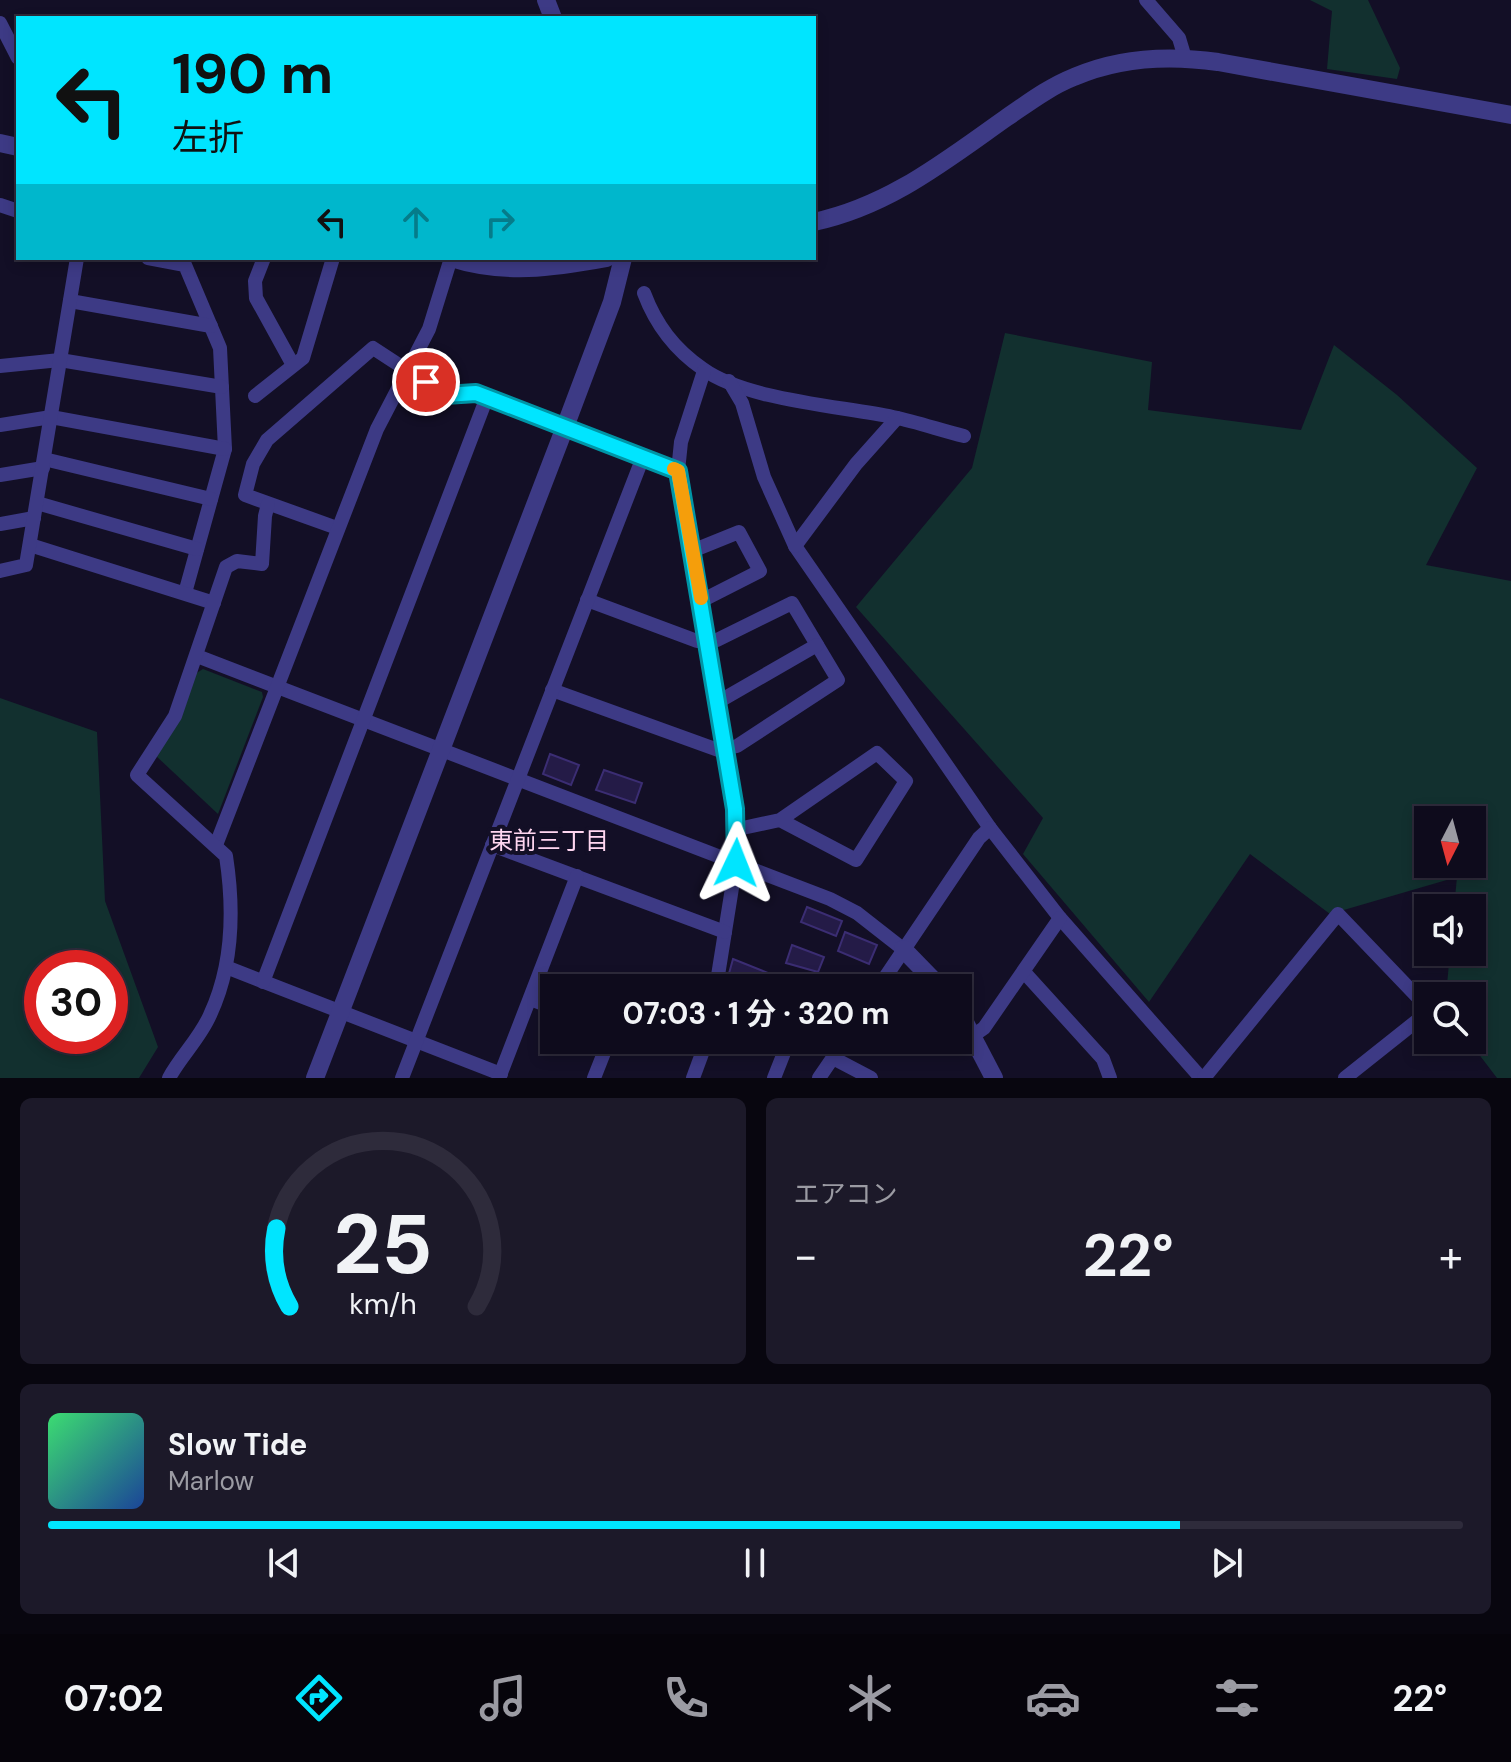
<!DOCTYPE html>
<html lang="ja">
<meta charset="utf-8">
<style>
:root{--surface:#0e0b1c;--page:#1c1929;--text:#f1f3f6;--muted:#9b9ba3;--line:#2e2b3b;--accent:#00e5ff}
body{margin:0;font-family:"DM Sans","Noto Sans JP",sans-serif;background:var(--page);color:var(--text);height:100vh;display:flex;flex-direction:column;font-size:30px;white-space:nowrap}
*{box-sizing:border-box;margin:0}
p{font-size:26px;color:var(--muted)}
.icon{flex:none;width:44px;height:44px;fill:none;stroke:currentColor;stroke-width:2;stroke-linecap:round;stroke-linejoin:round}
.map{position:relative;height:1078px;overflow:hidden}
.sheet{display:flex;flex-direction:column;gap:20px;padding:20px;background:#08060f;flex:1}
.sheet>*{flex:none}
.guide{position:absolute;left:16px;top:16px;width:800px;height:244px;border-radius:0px;box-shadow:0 4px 12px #0003,0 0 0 2px var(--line);background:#00e5ff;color:#111;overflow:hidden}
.needle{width:52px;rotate:186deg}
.fabs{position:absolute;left:1414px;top:806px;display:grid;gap:16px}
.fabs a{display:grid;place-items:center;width:72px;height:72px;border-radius:0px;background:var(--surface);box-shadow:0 4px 12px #0003,0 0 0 2px var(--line);font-size:40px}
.speed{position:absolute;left:24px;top:950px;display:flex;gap:16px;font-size:40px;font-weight:700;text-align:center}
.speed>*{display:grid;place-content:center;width:104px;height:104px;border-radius:50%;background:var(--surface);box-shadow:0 4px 12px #0003,0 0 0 2px var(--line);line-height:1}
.speed .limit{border:12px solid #d22;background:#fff;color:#111}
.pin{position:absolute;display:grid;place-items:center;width:68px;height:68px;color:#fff;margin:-34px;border:4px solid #fff;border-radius:50%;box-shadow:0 2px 8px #0007}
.me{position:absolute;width:88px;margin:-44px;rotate:2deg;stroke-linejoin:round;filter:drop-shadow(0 0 6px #0008)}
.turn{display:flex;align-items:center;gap:28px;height:168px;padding:0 24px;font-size:36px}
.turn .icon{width:104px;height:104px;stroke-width:2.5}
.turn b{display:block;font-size:56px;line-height:68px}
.lanes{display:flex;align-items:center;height:76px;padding:0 24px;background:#0003;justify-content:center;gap:40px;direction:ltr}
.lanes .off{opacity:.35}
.big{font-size:60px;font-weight:700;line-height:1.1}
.sheet .widget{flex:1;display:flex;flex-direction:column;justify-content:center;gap:12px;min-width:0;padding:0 28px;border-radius:12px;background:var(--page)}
.sheet .dial{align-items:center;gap:0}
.dial svg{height:208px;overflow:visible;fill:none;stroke:var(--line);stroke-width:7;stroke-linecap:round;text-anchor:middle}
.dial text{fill:var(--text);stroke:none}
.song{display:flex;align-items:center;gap:24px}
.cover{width:96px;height:96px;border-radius:12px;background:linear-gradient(135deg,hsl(140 70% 55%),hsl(220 70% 35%))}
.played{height:8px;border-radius:4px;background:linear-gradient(90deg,var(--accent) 80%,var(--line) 80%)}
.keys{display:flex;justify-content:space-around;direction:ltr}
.heat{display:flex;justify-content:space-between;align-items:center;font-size:44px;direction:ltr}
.sheet .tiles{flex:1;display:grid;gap:20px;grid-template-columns:1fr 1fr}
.widget:last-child{grid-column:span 2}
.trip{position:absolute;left:540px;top:974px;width:432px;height:80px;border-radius:0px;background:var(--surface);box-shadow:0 4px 12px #0003,0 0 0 2px var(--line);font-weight:700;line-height:80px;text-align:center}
.tab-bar{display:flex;height:128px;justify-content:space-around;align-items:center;background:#06040b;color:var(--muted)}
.tab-bar .icon{width:56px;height:56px}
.tab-bar .active{color:var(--accent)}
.tab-bar b{font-size:36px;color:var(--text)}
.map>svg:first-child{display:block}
.green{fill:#12302f;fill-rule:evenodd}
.building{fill:#241b47;stroke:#3b2d73;stroke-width:2}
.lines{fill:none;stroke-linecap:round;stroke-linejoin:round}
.minor{stroke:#3d3a85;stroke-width:14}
.tertiary{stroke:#3d3a85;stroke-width:18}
.route-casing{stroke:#0095a6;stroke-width:20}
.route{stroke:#00e5ff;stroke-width:14}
.slow{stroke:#f59e0b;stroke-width:14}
.labels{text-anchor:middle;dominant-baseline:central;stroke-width:8;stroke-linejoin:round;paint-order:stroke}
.neighbourhood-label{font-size:24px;fill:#ffd6f0;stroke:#130f26}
</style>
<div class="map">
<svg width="1511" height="1078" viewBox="0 0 1511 1078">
<rect width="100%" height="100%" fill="#130f26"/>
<g class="green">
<polygon points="1310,0 1368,0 1400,68 1397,79 1327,69 1332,11"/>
<path d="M1005,333L1152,362L1148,410L1301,430L1334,345L1397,395L1477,468L1426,565L1511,581V1078H1497L1468,1040H1472V996H1446L1450,952H1472V908H1454L1457,877L1330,914L1250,854L1149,1002L1023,854L1043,818L856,607L972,468ZM1428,820H1472V864H1428Z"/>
<polygon points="203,669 262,692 263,697 218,814 155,755 195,674"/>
<path d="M0,698L97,732L105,901L158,1047L139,1078H0ZM42,968H110V1036H42Z"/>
</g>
<g class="building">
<polygon points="550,754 579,765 571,785 543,774"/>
<polygon points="604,770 642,783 635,803 596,790"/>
<polygon points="807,907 842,921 836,936 801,922"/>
<polygon points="845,932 877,945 869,964 838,951"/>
<polygon points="792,945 824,957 818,972 786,963"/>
<polygon points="733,959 768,973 762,988 728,977"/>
</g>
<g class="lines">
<g class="minor">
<polyline points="1146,0 1179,38 1185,58"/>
<polyline points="0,23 18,58"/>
<polyline points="0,205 18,211"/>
<polyline points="148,258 185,265 220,348 225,449 185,593"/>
<polyline points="264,258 255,281 256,298 293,365"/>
<path d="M644,293C656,325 674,349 703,369C746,400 840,406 893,417C917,422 940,430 964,436"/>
<polyline points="70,301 211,326"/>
<polyline points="0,366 60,360 222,387"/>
<polyline points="704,371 681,442 678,471 738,829 736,863 716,988"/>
<polyline points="729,381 742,403 764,477 795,546 990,828 1060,918 1201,1078"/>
<polyline points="255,396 303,358 333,258"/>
<polyline points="0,425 51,417 225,449"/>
<polyline points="44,459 211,499"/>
<polyline points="0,475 43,468"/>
<polyline points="37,503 197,549"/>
<polyline points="0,524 34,518"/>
<polyline points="337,528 245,495 253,464 267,440 373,348 445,395 476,393 678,471"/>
<polyline points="30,545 214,603"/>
<polyline points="795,546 856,464 897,418"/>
<polyline points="692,551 739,532 760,571 701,601"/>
<polyline points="0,571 26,565 77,258"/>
<polyline points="197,656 830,899 857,913 903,949"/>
<polyline points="552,690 718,750 737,746 838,680 792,603 717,640 697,641 587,600"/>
<polyline points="718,702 817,645"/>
<polyline points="738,829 780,820 856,860 906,781 877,753 780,820"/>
<polyline points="216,845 377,429 429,329 451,258"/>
<polyline points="492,845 725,932"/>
<polyline points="226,967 501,1074"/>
<polyline points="1024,972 1103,1059 1110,1078"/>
<polyline points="263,982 487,397"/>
<polyline points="809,988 812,981 832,988"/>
<polyline points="878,988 979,838 990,828"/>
<polyline points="530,999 554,1008"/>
<polyline points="974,1035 984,1028 1060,918"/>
<polyline points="833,1058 871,1078"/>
<path d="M169,1078C181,1056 200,1038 210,1015C233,966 234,908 226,856L137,775L175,716L226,567L237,561L262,564L265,516L268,504"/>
<polyline points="402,1078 643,457"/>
<polyline points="499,1078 577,876"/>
<polyline points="594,1078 609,1040"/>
<polyline points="693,1078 707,1040"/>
<polyline points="774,1078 789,1040"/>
<polyline points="819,1078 845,1040"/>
<polyline points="1204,1078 1338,914 1428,1008"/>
<polyline points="1345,1078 1428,1012"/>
</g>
<g class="tertiary">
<polyline points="546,0 553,18"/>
<polyline points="0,143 18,147"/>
<path d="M814,222C889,206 945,161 1006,118C1028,103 1049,87 1074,77C1120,57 1169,55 1218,62L1511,115"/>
<path d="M451,258C504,275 553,268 607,258"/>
<polyline points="903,949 941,988"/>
<polyline points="958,1009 994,1078"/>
<polyline points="315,1078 565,427 612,302 623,258"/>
</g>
</g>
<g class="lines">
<defs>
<polyline id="route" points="426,382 445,395 476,393 678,471 735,809 736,863"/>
</defs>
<use href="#route" class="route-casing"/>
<use href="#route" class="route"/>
<polyline class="slow" points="674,469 678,471 701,598"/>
</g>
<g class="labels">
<g class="neighbourhood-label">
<text x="549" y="840">東前三丁目</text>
</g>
</g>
</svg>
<div class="fabs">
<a><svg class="needle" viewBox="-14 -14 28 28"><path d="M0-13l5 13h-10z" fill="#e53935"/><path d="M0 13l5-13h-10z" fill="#9b9ba3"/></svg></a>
<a><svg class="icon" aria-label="sound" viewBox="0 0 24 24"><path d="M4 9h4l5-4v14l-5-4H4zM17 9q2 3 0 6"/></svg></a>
<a><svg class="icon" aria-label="search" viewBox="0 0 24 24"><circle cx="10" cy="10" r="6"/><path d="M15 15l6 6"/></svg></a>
</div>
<div class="speed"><div class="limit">30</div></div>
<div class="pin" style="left:426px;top:382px;background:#d93025"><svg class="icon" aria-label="arrive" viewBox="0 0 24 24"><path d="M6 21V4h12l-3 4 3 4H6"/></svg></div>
<svg class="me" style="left:736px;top:863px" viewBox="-20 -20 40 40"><path d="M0-17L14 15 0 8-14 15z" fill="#00e5ff" stroke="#fff" stroke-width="4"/></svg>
<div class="trip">07:03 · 1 分 · 320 m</div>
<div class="guide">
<div class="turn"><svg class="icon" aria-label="left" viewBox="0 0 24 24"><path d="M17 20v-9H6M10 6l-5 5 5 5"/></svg><div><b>190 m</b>左折</div></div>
<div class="lanes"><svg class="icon" aria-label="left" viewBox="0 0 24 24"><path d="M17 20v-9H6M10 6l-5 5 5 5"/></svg><svg class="icon off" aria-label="ahead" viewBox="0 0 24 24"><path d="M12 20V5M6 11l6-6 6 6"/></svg><svg class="icon off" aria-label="right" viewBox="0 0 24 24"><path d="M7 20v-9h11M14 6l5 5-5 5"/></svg></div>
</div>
</div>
<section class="sheet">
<div class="tiles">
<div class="widget dial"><svg viewBox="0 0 100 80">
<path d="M14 69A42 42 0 1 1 86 69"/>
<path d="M14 69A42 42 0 0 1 9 39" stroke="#00e5ff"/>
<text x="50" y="56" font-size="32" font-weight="700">25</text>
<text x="50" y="72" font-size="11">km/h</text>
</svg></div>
<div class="widget"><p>エアコン</p>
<div class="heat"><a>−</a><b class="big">22°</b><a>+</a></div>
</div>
<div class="widget">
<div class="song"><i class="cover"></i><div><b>Slow Tide</b><p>Marlow</p></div></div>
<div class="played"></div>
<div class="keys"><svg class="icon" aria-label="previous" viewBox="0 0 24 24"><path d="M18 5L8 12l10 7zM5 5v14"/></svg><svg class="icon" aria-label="pause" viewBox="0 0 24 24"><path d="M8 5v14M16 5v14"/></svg><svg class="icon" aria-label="next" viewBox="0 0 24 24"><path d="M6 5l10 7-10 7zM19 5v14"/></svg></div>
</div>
</div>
</section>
<nav class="tab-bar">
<b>07:02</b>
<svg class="icon active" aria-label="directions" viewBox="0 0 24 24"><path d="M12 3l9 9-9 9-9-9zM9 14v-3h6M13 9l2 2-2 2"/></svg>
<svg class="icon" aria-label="music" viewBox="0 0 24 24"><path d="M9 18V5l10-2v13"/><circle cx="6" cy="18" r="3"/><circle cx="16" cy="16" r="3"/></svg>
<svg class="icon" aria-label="phone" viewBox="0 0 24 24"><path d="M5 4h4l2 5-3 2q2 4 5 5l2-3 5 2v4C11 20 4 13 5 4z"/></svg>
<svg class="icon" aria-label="climate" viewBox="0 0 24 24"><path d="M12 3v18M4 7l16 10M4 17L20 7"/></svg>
<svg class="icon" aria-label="car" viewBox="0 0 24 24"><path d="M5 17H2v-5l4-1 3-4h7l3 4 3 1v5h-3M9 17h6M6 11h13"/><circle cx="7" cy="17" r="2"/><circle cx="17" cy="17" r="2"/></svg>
<svg class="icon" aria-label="filters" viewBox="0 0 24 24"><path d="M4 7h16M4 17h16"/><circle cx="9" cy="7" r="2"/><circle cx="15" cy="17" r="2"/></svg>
<b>22°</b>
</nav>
